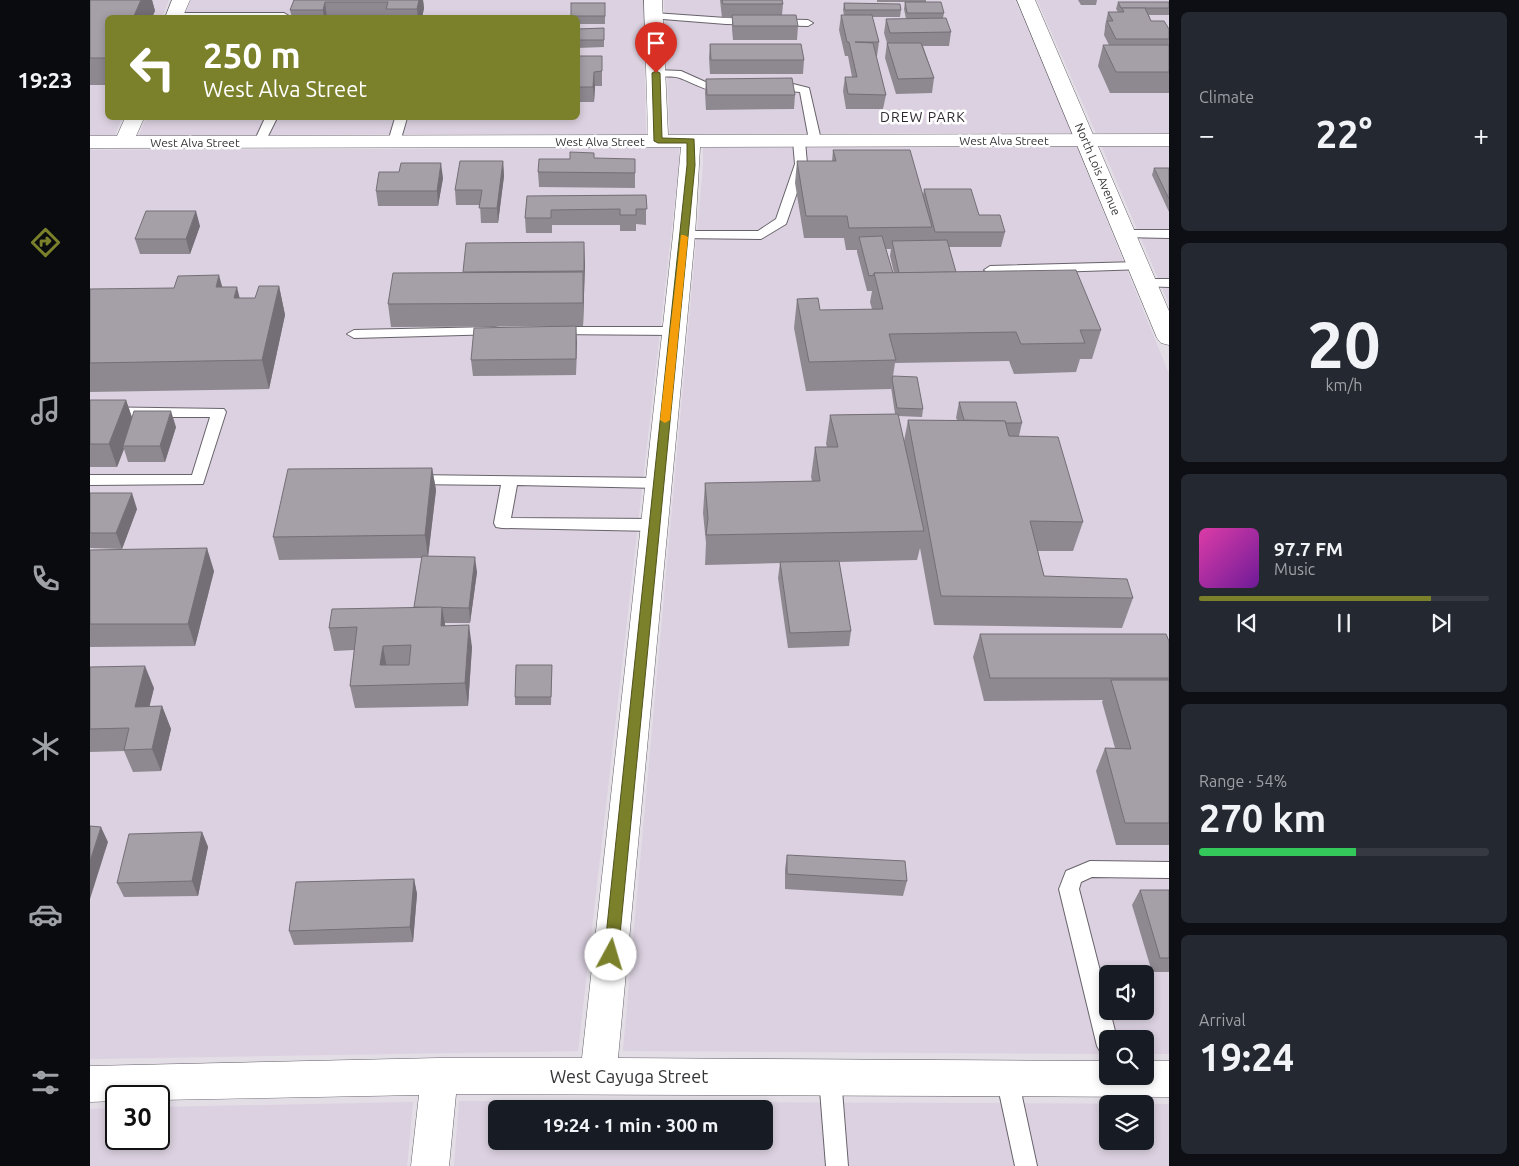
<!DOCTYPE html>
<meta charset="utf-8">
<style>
:root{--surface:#171b24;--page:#242831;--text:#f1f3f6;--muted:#9ea1a6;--line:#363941;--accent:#7b802a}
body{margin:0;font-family:Ubuntu,sans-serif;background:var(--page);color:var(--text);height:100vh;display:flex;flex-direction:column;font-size:19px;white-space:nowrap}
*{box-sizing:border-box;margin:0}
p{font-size:16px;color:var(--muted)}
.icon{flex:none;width:28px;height:28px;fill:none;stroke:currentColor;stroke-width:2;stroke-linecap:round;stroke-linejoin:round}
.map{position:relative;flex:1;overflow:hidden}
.drawer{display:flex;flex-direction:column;gap:12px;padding:12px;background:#0d0f14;width:350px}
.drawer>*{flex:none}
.banner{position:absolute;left:15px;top:15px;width:475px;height:105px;border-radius:8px;box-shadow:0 2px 8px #0003;background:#7b802a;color:#fff;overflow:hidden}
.fabs{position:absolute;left:1009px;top:965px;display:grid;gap:10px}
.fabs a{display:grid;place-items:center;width:55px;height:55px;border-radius:8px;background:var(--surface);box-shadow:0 2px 8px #0003;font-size:25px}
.speed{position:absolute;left:15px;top:1085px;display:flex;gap:10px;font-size:25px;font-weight:700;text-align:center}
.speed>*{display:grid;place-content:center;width:65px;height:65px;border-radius:50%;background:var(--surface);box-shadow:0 2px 8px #0003;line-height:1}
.speed .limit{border:2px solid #111;border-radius:8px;background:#fff;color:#111}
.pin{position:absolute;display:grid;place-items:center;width:42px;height:42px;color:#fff;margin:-51px -21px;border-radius:50% 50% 50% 0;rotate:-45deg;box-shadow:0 0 5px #0007}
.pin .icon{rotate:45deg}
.me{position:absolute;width:55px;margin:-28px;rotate:6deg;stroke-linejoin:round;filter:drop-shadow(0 0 4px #0008)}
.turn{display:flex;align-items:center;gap:18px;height:105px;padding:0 15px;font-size:22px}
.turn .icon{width:65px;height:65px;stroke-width:2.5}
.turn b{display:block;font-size:35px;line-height:42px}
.big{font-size:38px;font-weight:700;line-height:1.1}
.drawer .card{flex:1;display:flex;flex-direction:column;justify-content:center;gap:8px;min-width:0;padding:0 18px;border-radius:8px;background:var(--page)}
.drawer .dial{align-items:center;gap:0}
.dial b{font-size:65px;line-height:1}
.song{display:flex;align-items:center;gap:15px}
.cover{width:60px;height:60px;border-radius:8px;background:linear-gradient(135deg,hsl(320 70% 55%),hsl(280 70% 35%))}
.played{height:5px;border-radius:2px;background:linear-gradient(90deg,var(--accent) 80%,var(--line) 80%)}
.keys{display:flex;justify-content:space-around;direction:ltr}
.heat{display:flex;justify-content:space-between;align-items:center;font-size:28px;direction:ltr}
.charge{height:8px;border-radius:4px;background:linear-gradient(90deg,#34c759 54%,var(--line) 0)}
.trip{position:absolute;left:398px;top:1100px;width:285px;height:50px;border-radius:8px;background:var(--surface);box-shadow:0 2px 8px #0003;font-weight:700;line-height:50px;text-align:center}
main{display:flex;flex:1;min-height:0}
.dock{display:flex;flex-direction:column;width:90px;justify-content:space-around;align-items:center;background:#090b0e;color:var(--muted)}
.dock .icon{width:35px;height:35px}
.dock .active{color:var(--accent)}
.dock b{font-size:22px;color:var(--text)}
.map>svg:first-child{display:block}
.built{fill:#dbd1e0;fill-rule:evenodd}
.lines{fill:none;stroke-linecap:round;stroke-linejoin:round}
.lane-casing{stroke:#68636b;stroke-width:2}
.street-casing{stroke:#68636b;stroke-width:1}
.secondary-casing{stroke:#68636b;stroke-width:1}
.lane{fill:#fff;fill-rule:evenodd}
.street{fill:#fff;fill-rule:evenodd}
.secondary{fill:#fff;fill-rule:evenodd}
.wall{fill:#8e8990;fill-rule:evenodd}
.shaded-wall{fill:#746f76}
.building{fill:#a59fa8;stroke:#746f76;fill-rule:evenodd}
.route{fill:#7b802a;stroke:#50531b}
.slow{fill:#f59e0b}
.labels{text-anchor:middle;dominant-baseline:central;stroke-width:5;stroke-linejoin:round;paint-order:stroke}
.far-street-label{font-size:12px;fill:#373538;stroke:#fff}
.far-neighbourhood-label{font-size:14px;letter-spacing:1px;fill:#2d282e;stroke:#fff}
.near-street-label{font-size:18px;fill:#373538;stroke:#fff}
</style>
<main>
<nav class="dock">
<b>19:23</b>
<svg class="icon active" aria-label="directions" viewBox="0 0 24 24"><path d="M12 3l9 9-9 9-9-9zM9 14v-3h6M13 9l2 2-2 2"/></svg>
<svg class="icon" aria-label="music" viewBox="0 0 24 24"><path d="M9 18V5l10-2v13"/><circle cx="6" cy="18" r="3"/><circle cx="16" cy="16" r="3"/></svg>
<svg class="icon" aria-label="phone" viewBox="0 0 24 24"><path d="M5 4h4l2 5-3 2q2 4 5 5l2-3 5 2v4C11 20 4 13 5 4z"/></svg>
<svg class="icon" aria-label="climate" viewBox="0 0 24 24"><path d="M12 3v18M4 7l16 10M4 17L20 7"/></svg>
<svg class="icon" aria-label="car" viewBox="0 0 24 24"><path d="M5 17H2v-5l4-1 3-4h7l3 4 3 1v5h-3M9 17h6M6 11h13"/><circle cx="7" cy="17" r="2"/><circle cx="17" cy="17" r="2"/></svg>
<svg class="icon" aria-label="filters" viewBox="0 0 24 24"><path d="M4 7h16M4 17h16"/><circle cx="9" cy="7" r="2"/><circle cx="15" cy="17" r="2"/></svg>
</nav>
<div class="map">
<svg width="1079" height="1166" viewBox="0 0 1079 1166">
<rect width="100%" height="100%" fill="#e3dde6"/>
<g class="built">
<polygon points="0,0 79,0 72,17 18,18 18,118 32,118 25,135 0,135"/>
<polygon points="101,0 553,0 556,134 49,135 56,118 488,118 488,18 94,17"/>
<polygon points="574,0 925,0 982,133 580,134"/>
<polygon points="947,0 1079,0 1079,133 1006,133"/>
<path d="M987,147L1079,374V1054H1055V1039H1018L1017,1054L533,1051L613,166V148ZM1018,974H1055V1011H1018Z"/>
<polygon points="1012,147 1079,147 1079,304"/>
<polygon points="589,148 589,164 488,1051 0,1059 0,150"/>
<path d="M369,1101L1079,1104V1166H364ZM1018,1104H1055V1141H1018ZM406,1109H674V1141H406Z"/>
<polygon points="323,1102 317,1166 0,1166 0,1109 26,1108 26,1139 69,1139 69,1107"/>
</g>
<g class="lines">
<defs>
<g id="lane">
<polygon points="84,13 194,13 199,16 80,18 80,14"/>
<polygon points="564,13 636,18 718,20 723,23 718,26 636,24 560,18 559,16"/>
<path d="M566,70L591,71L620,84H638L644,87C630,100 604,83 590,78C582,75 571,78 562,75L561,73L562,71Z"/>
<polygon points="682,84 703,84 719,88 731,140 729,142 725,143 719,140 710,92 678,89 676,87 678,85"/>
<polygon points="175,118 187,118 174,144 166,144 164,142"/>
<polygon points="305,118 317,118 310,142 304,145 298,142"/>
<polygon points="709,138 715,141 717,164 696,224 671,239 590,238 588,235 590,232 594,231 668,231 686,219 705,164 703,141"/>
<polygon points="1036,230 1079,230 1079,238 1032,237 1030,234"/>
<polygon points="1049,262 1055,266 1054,269 900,274 894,270 900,266"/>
<polygon points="1056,279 1079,279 1079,287 1051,286 1049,283 1051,280"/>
<polygon points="404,327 409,328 411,331 409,334 264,338 257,334 264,330"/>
<polygon points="464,327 584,327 591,331 584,335 459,334 457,331 459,328"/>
<polygon points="0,407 134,409 136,412 113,484 0,485 0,475 102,475 120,417 0,417"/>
<polygon points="323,475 569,478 574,479 577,483 574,487 569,488 427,485 421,518 564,519 570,521 572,525 570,529 564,531 412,528 406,527 404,523 411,485 318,484 315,480 318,476"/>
<polygon points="1000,861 1079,862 1079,878 1002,877 991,882 989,889 1018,1002 1018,1011 1020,1011 1027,1039 1018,1039 1018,1056 1011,1053 1007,1046 969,889 976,871"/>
<polygon points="740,1067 748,1070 751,1077 758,1166 736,1166 729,1077 732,1070"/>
<polygon points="917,1068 925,1071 928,1078 947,1166 925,1166 906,1078 909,1071"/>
</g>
<g id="street">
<polygon points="82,0 100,0 92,18 75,18"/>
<polygon points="554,0 572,0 578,135 1079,134 1079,146 610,147 605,235 528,1058 1018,1061 1018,1076 1055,1076 1055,1061 1079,1061 1079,1097 366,1094 359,1166 321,1166 329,1095 69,1100 69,1096 26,1096 26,1101 0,1102 0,1066 349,1058 492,1058 583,235 591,147 0,148 0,136 27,136 35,118 54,118 46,136 558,135"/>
</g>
<polygon id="secondary" points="927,0 945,0 1079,311 1079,345 1071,343 1067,338"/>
</defs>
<use href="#lane" class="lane-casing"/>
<use href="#street" class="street-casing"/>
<use href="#secondary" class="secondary-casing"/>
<use href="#lane" class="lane"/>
<use href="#street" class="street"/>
<use href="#secondary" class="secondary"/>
</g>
<g class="wall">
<polygon points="0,0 62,0 65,11 18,18 18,85 0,85"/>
<polygon points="204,0 333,0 334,8 332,18 202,18 200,10"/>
<polygon points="598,0 705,0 692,0 693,4 692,15 708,26 707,40 643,40 642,29 642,18 632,18 630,0"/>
<rect x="787" y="0" width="49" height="2"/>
<polygon points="988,0 1007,0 1006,5 991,5"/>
<polygon points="815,2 854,13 853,18 861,32 859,46 833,46 844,78 842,93 806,94 795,58 797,43 794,33 796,19 816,19 814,9"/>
<polygon points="1028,2 1079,2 1079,15 1059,15 1061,21 1079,29 1079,93 1020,93 1008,66 1013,45 1019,45 1014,35 1015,28 1015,26 1018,12 1028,12 1026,9"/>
<polygon points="481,3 515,3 515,24 488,24 488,18 481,18"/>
<polygon points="754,3 811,10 810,17 782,17 789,42 787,56 786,56 796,95 793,109 756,109 753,91 755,77 762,77 758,56 755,56 749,30 751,15 754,15 753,10"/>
<polygon points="514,28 514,47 488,48 488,29"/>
<polygon points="620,44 714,60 713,74 620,74 619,58"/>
<polygon points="488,56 512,56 512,86 505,86 504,102 488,102"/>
<polygon points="616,79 705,95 704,109 616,110 615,93"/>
<path d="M743,150L833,195L834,189L889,215L915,232L911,247H859L866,272L1011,330L1002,359H990L986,372L924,374L919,361L805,363L803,376L833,409L832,417L808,416L814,441L818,420H867L866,418L869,402L932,423L929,436L993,522L983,551H948L954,576L1043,598L1032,628L844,625L830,548L827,560L749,562L761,631L759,646L698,648L688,578L690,563L615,565L616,543L613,513L615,483L722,481L721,477L725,447H737L736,444L740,415L805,414L801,387V389L716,391L704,328L707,299L730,310L782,309L780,302L782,291H777L767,252V250H756L754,238H714L705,183L707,161H742ZM796,249H801L800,256L804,273H803Z"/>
<polygon points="480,159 545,159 545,188 449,187 448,172"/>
<polygon points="413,161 414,176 408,223 391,223 390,205 366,205 365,190"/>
<polygon points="1064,168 1079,168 1079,212 1062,175"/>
<polygon points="353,178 348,206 288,206 286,191"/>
<polygon points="556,195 556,225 546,224 546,231 530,231 530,225 462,225 462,233 436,233 435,218 437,196"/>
<polygon points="110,226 100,254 50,254 45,239"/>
<polygon points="495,264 493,326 301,327 298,304 373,273 373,272"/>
<polygon points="189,286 195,315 179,389 0,392 0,290 132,287 150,298 165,298"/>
<polygon points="486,326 486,375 383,376 381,360"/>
<polygon points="0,400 36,400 42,418 86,427 75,462 38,462 34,449 27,467 0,467"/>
<polygon points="342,468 346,490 338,556 387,572 380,623 355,623 355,625 382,647 378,706 265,708 260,686 264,650 244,651 239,628 324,607 332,558 189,560 183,537"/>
<polygon points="0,493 47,509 32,549 0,548"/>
<polygon points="0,550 124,571 105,646 0,647"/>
<polygon points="890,634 1079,641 1079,845 1026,845 1006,771 1015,748 1025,748 1012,702 1013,700 894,701 883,657"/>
<polygon points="462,665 461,705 425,705 425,697"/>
<polygon points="0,667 64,688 59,706 72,706 81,729 71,771 43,772 34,751 0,752"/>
<polygon points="112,832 118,847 108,896 34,897 27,883"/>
<polygon points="697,855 817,881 813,896 695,889 695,869"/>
<polygon points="324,879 327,894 323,942 204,945 199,931"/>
<polygon points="1050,890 1079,890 1079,972 1062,972 1042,905"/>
</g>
<g class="shaded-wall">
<polygon points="51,0 62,0 65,11 62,18 43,18"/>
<polygon points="329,0 333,0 334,8 332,18 328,18 327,9"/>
<polygon points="235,2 237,18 234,18 233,10"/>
<polygon points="504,72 505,86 504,102 503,87"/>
<polygon points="413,161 414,176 408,223 407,208"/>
<polygon points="351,163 353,178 348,206 347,191"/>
<polygon points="106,211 110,226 100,254 96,239"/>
<polygon points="494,242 495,264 494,293"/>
<polygon points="493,272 494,295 493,326"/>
<polygon points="129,275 137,304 126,287"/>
<polygon points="189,286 195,315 179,389 172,360"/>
<polygon points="147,287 154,316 144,298"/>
<polygon points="486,326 487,342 486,375"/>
<polygon points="36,400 44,423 33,446 34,449 27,467 19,444"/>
<polygon points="81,411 86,427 75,462 70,446"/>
<polygon points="342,468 346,490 338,558 335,535"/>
<polygon points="42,493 47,509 32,549 26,533"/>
<polygon points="117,548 124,571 105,646 98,624"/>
<polygon points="385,557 387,572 380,623 379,608"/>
<polygon points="352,607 356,630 351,626"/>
<polygon points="379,625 382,647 378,706 375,683"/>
<polygon points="293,646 297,669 290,665"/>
<polygon points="55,666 64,688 54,729 45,707"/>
<polygon points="72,706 81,729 71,771 62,749"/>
<polygon points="11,827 18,842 0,899 0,861"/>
<polygon points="112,832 118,847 108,896 102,881"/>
<polygon points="324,879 327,894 323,942 320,927"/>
</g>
<g class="building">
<polygon points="0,0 51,0 43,18 18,18 18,58 0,58"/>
<polygon points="204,0 329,0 327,9 296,9 298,2 235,2 233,10 200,10"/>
<polygon points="632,0 692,0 693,4 633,4"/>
<polygon points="815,2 851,2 854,13 817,13"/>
<polygon points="1028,2 1079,2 1079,8 1031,8"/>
<rect x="481" y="3" width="34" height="13"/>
<polygon points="754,3 810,4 811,10 755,10"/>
<polygon points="1032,8 1055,8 1061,21 1074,21 1079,29 1079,39 1026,39 1017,21 1023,21 1018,12 1034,12"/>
<polygon points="642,15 706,15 708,26 643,26"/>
<polygon points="751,15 782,15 789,42 765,42 783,43 796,95 758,94 755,77 767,77 759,42 757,42"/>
<polygon points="856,18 861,32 800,33 796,19"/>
<polygon points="514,28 514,40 488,40 488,29"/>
<polygon points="797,43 831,43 844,78 808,79"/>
<polygon points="620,44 711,44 714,60 621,60"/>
<polygon points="1013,45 1079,45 1079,72 1026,72"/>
<polygon points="488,56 512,56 512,71 504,72 503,87 488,87"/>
<polygon points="702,78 705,95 617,95 616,79"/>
<polygon points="743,150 820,150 842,227 759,228 757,216 716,216 707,161 746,161"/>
<polygon points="480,152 504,153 504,158 545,159 545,173 448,172 449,159 480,159"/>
<polygon points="370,161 413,161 407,208 389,208 392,190 365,190"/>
<polygon points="311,163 351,163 347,191 286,191 289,172 309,172"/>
<polygon points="1064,168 1079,168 1079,199"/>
<polygon points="834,189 881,189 889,215 910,215 915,232 845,232"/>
<polygon points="556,195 557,209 546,209 546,215 530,215 530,209 461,210 461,218 435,218 437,196"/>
<polygon points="56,211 106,211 96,239 45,239"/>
<polygon points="792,236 803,273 784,273 784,275 779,276 769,237"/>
<polygon points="857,240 866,272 809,273 802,241"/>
<polygon points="494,242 494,271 373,272 376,243"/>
<polygon points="986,270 1011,330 990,330 995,343 931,344 926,332 799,334 806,360 719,362 707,299 728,298 730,310 793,309 784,273"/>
<polygon points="493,272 493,303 298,304 303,273"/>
<polygon points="129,275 126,287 147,287 144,298 165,298 169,286 189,286 172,360 0,363 0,289 84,288 88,276"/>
<polygon points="486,326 486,359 381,360 384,328"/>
<polygon points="803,376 827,377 833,409 807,408 802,379"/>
<polygon points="0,400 36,400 19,444 0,444"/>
<polygon points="869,402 926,402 932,423 916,423 915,421 874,420"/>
<polygon points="44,411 81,411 70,446 33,446"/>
<polygon points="808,414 834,531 616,535 618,518 615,483 730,481 725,447 748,447 740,415"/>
<polygon points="818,420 915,421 919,436 968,437 993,522 940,521 954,576 1037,579 1043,598 851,596"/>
<polygon points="342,468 335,535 183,537 198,469"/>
<polygon points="0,493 42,493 26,533 0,533"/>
<polygon points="117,548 98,624 0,624 0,550"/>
<polygon points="332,556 385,557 379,608 324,607"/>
<polygon points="749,561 761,631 700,633 690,562"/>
<path d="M352,607L351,626L379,625L375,683L260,686L267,627L239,628L242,609ZM321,645L319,665H290L293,646Z"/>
<polygon points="890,634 1076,634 1079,641 1079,678 900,678"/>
<polygon points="426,665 462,665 461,697 425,697"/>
<polygon points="55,666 45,707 72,706 62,749 34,750 39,728 0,729 0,667"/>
<polygon points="1021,680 1079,680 1079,823 1035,823 1015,748 1041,749"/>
<polygon points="0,826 11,827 0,861"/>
<polygon points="112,832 102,881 27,883 39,834"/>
<polygon points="697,855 815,861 817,881 697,874"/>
<polygon points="324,879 320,927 199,931 206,882"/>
<polygon points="1050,890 1079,890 1079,958 1070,958"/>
</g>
<polygon class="route" points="566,71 570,73 572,138 604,139 605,165 528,955 526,959 521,961 516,959 514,955 597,165 597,143 568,143 564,141 562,73"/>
<polygon class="slow" points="591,235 594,235 598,237 580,420 575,423 570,420"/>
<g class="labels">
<g class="far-street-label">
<text x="914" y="140">West Alva Street</text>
<text x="510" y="141">West Alva Street</text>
<text x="105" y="142">West Alva Street</text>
<text transform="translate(1008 169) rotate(67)">North Lois Avenue</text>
</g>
<g class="far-neighbourhood-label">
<text x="833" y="117">DREW PARK</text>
</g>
<g class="near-street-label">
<text x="539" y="1076">West Cayuga Street</text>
</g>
</g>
</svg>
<div class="fabs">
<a><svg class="icon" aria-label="sound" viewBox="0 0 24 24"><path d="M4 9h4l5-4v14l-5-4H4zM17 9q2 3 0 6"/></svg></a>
<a><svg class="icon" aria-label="search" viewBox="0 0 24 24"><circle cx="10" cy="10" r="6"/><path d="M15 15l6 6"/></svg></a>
<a><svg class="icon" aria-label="layers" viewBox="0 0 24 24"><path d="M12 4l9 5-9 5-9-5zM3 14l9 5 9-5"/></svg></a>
</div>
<div class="speed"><div class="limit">30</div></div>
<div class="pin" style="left:566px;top:73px;background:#d93025"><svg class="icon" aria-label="arrive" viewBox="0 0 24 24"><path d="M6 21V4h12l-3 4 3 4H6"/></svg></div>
<svg class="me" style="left:521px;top:955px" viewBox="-20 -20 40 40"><circle r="19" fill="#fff"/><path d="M0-13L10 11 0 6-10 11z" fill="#7b802a"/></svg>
<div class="trip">19:24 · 1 min · 300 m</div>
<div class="banner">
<div class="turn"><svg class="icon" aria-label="left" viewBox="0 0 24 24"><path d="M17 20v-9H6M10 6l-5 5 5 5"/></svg><div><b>250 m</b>West Alva Street</div></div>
</div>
</div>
<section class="drawer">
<div class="card"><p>Climate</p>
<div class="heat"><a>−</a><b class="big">22°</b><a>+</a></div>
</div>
<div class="card dial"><b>20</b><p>km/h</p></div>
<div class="card">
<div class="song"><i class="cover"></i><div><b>97.7 FM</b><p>Music</p></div></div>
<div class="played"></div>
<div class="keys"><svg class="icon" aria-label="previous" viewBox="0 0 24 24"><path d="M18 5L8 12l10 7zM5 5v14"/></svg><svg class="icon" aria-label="pause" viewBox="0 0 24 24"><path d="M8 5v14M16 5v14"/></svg><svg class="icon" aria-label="next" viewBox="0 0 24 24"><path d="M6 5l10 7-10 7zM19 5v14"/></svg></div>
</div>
<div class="card"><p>Range · 54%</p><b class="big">270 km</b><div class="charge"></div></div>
<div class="card"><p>Arrival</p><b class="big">19:24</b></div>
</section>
</main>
